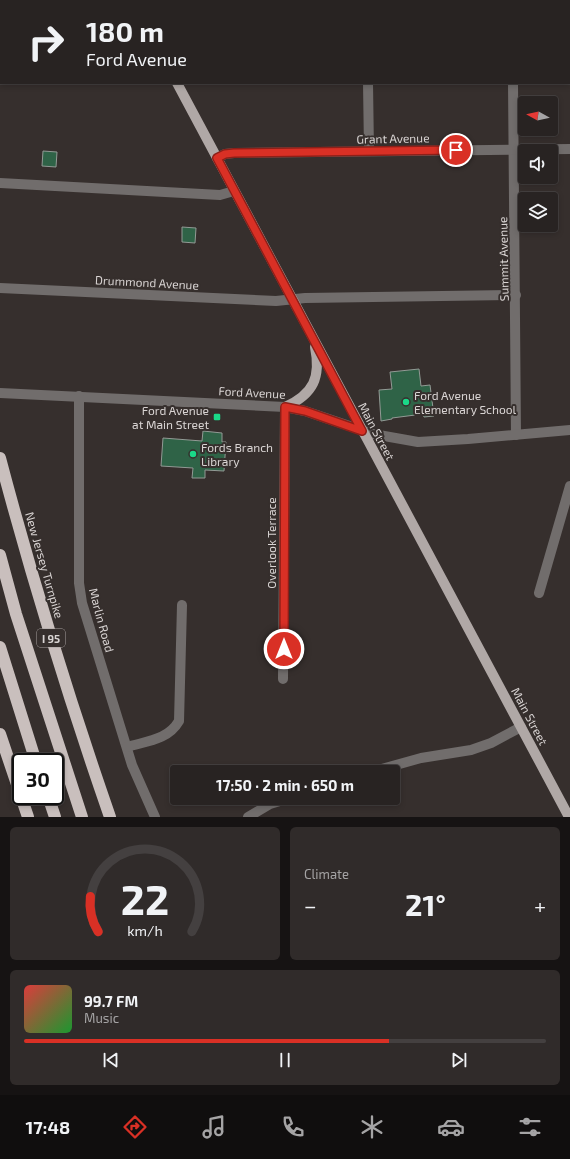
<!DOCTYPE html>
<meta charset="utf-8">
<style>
:root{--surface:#282322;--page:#302b2a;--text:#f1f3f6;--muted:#a5a4a5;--line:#444040;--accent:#d93025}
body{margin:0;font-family:"Exo 2",sans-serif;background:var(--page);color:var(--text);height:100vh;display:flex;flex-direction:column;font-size:15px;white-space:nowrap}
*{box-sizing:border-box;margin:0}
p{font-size:13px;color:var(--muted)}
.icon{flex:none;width:22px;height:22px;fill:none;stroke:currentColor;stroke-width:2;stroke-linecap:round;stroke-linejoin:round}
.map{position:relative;height:817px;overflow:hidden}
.details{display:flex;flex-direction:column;gap:10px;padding:10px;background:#161313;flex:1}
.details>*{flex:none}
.hud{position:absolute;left:0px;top:0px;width:570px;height:84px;box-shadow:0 2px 6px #0003,0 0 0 1px var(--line);background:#282322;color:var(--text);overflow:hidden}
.needle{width:26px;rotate:278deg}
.tools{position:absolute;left:518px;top:96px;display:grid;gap:8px}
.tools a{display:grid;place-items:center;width:40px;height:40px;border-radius:4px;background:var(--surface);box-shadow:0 2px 6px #0003,0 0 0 1px var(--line);font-size:20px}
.speed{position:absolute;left:12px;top:753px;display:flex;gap:8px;font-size:20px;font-weight:700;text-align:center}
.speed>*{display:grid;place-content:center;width:52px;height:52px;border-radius:50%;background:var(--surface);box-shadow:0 2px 6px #0003,0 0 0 1px var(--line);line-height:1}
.speed .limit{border:2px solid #111;border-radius:6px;background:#fff;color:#111}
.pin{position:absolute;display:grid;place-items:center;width:34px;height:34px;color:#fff;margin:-17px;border:2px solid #fff;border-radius:50%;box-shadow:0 1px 4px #0007}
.me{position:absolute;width:44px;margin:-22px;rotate:0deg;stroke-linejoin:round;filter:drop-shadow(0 0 3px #0008)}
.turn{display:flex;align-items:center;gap:14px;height:84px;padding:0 20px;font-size:18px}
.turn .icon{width:52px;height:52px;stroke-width:2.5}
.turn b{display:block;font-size:28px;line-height:34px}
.big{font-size:30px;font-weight:700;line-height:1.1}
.details .tile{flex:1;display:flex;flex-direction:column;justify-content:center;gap:6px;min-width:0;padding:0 14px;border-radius:6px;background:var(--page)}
.details .dial{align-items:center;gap:0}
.dial svg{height:104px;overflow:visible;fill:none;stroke:var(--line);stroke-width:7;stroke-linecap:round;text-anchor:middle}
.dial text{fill:var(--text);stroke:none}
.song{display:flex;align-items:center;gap:12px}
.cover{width:48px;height:48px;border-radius:6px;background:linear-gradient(135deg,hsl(0 70% 55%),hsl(130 70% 35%))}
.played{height:4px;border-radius:2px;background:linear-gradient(90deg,var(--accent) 70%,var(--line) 70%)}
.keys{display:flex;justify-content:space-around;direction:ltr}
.heat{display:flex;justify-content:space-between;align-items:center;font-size:22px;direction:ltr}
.details .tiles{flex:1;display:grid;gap:10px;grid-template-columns:1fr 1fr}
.tile:last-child{grid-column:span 2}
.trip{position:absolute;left:170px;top:765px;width:230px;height:40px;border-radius:4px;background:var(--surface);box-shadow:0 2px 6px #0003,0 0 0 1px var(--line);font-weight:700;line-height:40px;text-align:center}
.tabs{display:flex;height:64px;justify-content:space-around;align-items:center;background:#100e0e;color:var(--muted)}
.tabs .icon{width:28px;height:28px}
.tabs .active{color:var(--accent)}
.tabs b{font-size:18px;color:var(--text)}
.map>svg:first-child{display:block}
.building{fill:#2f6347;stroke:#929a95}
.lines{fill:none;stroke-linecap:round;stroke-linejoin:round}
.minor{stroke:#716d6c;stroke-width:10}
.major{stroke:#b0a8a6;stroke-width:10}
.highway{stroke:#c9bfbd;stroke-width:12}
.route-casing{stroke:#8d1f18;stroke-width:10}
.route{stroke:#d93025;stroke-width:7}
.poi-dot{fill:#1ad988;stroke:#362f2d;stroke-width:1.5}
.labels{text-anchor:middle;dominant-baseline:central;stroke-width:4;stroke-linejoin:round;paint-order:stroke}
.shield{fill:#362f2d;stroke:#a8a2a1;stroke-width:1}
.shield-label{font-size:11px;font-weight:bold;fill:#d9d4d3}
.street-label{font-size:12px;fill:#d9d4d3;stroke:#362f2d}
.poi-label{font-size:12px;fill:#d9d4d3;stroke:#362f2d;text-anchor:start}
</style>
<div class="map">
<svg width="570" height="817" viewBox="0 0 570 817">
<rect width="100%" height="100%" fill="#362f2d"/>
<g class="building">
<polygon points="43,151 57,152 56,167 42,166"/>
<polygon points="182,227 196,228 195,243 182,242"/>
<polygon points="419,369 421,386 430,385 434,416 424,417 423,414 392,418 392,419 381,421 379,390 392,389 390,372"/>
<polygon points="203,431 222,433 222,442 226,442 224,471 205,470 205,478 192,478 193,468 161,466 163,438 202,441"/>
</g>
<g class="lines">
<g class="minor">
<polyline points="367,0 367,1"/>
<polyline points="512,0 513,1"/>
<polyline points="0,68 1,68"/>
<polyline points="368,83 369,151"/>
<polyline points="513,83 516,435"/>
<polyline points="217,158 225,154 234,153 570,149"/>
<polyline points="0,183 220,195 234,191"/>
<polyline points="0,288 276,301 305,298 516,295"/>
<polyline points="0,393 285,407 305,411 373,434 418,442 468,439 570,430"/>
<polyline points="79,396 79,583 82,603 132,765 155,817"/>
<polyline points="539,593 570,486"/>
<polyline points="283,679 285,407"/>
<path d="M127,747C147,741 168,740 179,721L182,605"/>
<polyline points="371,772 421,758 471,750 491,743 521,727"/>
<polyline points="248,817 270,804 290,798"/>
</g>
<g class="major">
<polyline points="132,0 133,1"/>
<polyline points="177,83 569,817"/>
<path d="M285,407C314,394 321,377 315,347"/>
</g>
<g class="highway">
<path d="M0,458C32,579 69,699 110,817"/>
<polyline points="0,555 16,614 82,817"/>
<polyline points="0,647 36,762"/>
<polyline points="0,734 28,817"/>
<polyline points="48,796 55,817"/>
</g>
</g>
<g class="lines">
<defs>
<polyline id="route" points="284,649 285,407 305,411 362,431 217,158 225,154 234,153 456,150"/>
</defs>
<use href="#route" class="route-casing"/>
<use href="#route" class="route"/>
</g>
<g class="poi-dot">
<circle cx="406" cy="402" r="4"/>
<rect x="213" y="413" width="8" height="8" rx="2"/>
<circle cx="193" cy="454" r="4"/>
</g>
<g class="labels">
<rect class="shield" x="37" y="629" width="28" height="18" rx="3"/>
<g class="shield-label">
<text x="51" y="638">I 95</text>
</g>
<g class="street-label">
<text transform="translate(393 138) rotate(-1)">Grant Avenue</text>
<text transform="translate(503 259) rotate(-91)">Summit Avenue</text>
<text transform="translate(147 282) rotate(3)">Drummond Avenue</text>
<text transform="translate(252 392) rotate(3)">Ford Avenue</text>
<text transform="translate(377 431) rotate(62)">Main Street</text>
<text transform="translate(271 543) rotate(-90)">Overlook Terrace</text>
<text transform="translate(45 565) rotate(74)">New Jersey Turnpike</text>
<text transform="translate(102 620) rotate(75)">Marlin Road</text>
<text transform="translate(530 716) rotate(62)">Main Street</text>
</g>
<g class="poi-label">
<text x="414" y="395">Ford Avenue<tspan x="414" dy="14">Elementary School</tspan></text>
<text x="209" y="410" text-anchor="end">Ford Avenue<tspan x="209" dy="14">at Main Street</tspan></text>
<text x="201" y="447">Fords Branch<tspan x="201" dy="14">Library</tspan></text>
</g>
</g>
</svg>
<div class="tools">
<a><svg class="needle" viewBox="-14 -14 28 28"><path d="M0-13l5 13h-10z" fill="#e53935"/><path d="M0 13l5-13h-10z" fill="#a5a4a5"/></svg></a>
<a><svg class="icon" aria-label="sound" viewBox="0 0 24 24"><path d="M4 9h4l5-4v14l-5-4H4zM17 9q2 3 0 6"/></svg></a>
<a><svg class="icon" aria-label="layers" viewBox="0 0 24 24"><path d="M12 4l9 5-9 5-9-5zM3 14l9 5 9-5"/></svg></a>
</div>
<div class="speed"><div class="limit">30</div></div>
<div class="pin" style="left:456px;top:150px;background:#d93025"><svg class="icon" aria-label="arrive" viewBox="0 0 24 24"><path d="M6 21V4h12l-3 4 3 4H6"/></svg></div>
<svg class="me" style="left:284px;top:649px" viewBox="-20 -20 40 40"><circle r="17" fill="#d93025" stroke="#fff" stroke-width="3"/><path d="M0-11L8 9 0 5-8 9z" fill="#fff"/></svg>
<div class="trip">17:50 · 2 min · 650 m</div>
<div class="hud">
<div class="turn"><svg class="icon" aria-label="right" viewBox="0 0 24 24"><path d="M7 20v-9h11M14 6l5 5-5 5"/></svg><div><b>180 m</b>Ford Avenue</div></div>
</div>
</div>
<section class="details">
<div class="tiles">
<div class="tile dial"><svg viewBox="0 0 100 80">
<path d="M14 69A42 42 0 1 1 86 69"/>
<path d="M14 69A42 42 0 0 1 8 42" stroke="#d93025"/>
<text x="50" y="56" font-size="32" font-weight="700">22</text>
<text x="50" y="72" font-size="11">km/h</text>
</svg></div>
<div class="tile"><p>Climate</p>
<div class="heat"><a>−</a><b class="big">21°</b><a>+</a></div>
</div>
<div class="tile">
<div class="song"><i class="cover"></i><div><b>99.7 FM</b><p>Music</p></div></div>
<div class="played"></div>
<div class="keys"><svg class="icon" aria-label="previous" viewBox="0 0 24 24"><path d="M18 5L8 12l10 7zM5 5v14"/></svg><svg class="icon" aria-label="pause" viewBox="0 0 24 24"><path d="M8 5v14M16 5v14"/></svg><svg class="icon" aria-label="next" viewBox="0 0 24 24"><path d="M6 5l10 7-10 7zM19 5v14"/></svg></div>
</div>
</div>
</section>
<nav class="tabs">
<b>17:48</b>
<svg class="icon active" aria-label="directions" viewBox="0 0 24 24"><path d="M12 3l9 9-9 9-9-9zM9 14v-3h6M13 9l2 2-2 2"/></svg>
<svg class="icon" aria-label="music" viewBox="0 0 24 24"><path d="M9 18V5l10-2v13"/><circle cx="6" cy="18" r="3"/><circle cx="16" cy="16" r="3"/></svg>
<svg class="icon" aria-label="phone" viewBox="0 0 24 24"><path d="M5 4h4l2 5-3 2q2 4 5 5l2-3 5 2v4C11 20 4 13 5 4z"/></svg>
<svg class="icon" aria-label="climate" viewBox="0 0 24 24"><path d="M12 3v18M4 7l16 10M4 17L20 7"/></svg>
<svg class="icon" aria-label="car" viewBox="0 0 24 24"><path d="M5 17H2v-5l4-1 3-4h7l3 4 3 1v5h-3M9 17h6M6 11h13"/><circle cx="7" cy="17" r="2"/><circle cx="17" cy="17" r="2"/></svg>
<svg class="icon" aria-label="filters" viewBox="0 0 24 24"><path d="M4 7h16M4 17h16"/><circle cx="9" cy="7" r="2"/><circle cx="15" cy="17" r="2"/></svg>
</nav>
